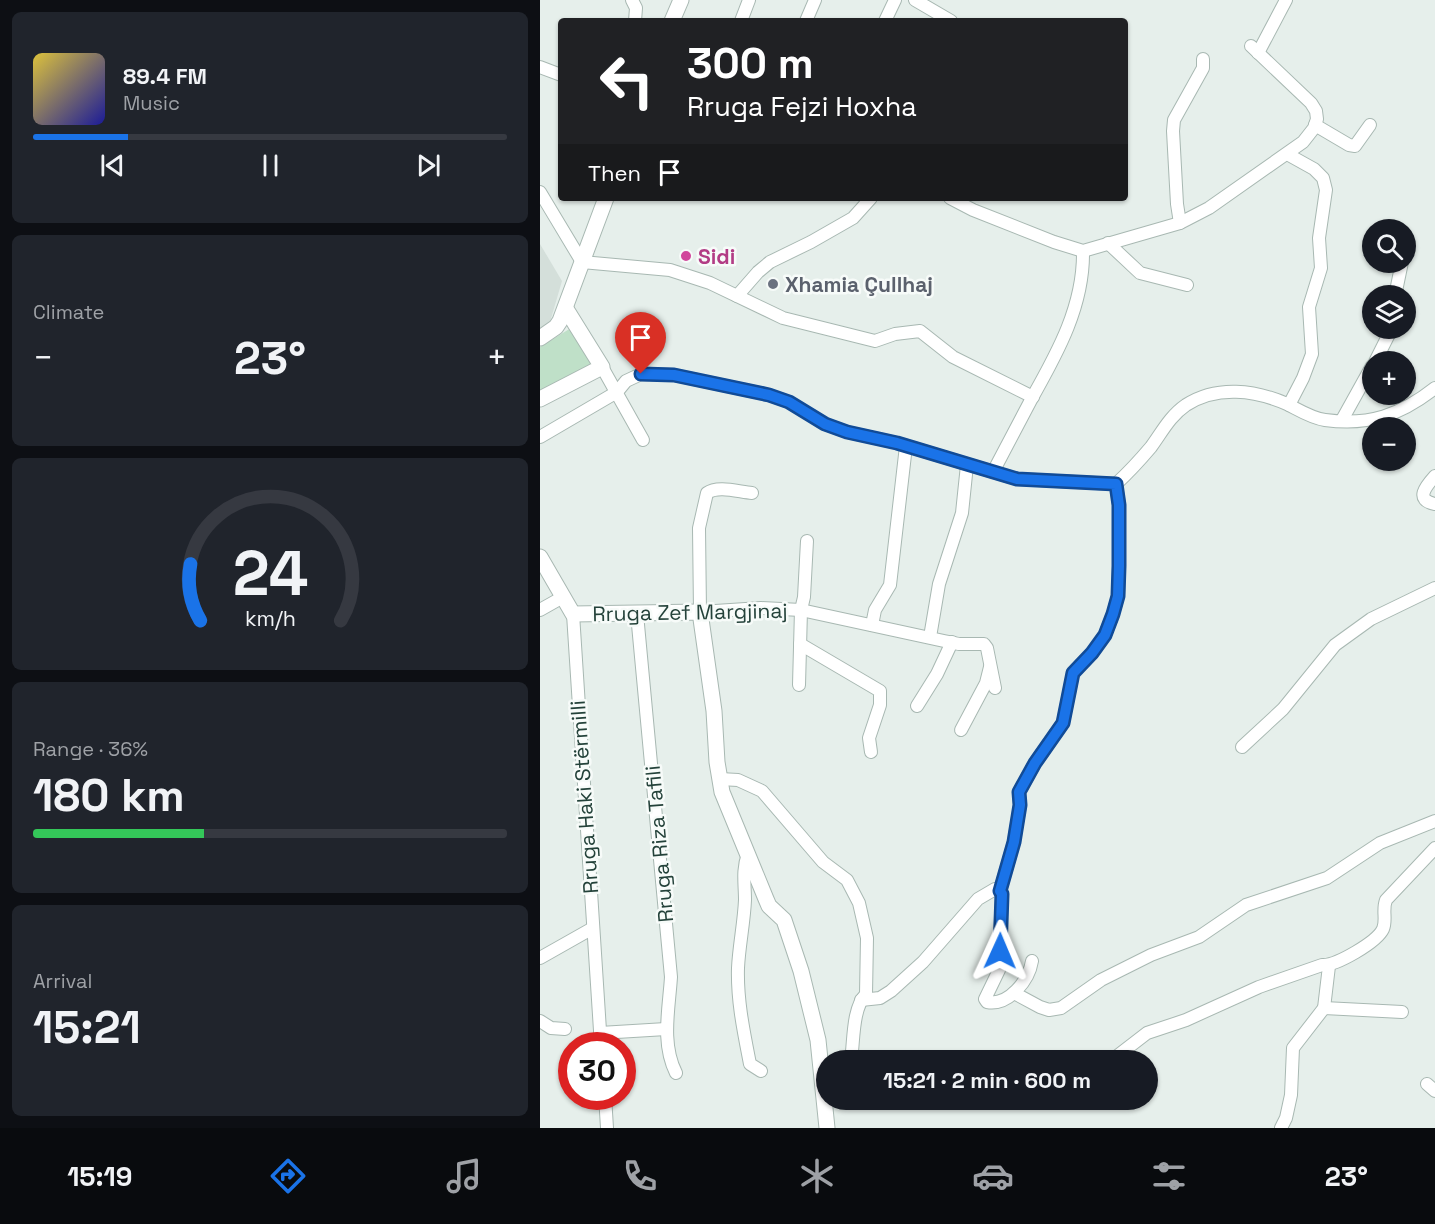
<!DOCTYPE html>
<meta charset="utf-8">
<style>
:root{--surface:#171b24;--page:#20242c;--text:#f1f3f6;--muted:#9ea1a6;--line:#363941;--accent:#1a73e8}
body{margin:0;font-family:"Space Grotesk",sans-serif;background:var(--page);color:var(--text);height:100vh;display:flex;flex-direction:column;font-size:22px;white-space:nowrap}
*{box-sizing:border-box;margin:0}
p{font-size:20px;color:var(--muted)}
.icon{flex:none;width:33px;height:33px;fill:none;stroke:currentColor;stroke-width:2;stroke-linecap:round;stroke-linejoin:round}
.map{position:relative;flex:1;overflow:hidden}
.drawer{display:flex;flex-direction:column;gap:12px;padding:12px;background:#0d0f14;width:540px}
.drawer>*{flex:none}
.guide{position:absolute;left:18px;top:18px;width:570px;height:183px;border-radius:6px;box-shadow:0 2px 4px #0004;background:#202124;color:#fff;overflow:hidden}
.fabs{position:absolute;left:822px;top:219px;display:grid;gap:12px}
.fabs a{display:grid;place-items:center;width:54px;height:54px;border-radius:50%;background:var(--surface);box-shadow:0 2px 4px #0004;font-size:30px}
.speed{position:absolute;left:18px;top:1032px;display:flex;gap:12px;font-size:30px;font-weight:700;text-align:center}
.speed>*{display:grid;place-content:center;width:78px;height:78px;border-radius:50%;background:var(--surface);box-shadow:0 2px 4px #0004;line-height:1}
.speed .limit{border:9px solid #d22;background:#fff;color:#111}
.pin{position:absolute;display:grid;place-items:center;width:51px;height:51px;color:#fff;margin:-62px -26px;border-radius:50% 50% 50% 0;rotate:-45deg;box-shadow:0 0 6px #0007}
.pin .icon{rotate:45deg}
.me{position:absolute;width:66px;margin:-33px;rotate:1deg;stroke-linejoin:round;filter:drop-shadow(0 0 4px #0008)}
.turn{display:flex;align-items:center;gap:21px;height:126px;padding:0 30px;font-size:27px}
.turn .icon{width:78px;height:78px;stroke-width:2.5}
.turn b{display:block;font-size:42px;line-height:51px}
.then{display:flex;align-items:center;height:57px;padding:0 30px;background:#0003;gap:12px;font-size:22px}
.big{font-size:45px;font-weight:700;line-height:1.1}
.drawer .tile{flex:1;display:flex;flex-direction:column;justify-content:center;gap:9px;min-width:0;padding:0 21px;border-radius:9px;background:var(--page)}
.drawer .dial{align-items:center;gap:0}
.dial svg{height:156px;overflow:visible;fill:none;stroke:var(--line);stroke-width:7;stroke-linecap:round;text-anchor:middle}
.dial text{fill:var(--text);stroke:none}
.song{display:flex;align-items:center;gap:18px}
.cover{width:72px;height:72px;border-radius:9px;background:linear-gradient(135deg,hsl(50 70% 55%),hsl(240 70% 35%))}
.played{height:6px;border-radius:3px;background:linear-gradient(90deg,var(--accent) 20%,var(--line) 20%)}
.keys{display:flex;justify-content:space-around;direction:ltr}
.heat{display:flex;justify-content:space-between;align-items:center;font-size:33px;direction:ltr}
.charge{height:9px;border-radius:4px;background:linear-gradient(90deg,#34c759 36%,var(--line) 0)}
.trip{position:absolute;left:276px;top:1050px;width:342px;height:60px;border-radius:30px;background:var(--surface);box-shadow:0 2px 4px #0004;font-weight:700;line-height:60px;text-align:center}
.tabs{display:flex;height:96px;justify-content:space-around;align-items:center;background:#090b0e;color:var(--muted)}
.tabs .icon{width:42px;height:42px}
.tabs .on{color:var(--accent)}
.tabs b{font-size:27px;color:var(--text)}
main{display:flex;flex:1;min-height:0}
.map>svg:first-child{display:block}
.built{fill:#d4dfda}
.green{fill:#bfe0c8}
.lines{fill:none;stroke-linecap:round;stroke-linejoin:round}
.minor-casing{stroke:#a8b8b2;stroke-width:14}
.tertiary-casing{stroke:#a8b8b2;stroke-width:17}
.minor{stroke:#fff;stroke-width:12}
.tertiary{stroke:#fff;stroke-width:15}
.route-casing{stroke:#114b97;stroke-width:15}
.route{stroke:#1a73e8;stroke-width:10}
.hotel-dot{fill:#d1479c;stroke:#f7fbf9;stroke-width:2}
.worship-dot{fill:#6b7280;stroke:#f7fbf9;stroke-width:2}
.labels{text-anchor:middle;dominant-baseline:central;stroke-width:5;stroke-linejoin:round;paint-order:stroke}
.hotel-label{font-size:21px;font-weight:bold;fill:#b23c85;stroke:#f7fbf9;text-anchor:start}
.worship-label{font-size:21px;font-weight:bold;fill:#5b616d;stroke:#f7fbf9;text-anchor:start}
.street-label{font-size:21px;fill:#24423a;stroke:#f7fbf9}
</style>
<main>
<section class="drawer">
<div class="tile">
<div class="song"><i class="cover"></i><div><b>89.4 FM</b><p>Music</p></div></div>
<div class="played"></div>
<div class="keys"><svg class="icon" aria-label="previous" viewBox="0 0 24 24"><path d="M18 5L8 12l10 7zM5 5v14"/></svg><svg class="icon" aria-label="pause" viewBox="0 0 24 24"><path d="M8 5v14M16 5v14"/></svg><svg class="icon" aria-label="next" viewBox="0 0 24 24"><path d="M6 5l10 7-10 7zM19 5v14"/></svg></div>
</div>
<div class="tile"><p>Climate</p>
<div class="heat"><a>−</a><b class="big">23°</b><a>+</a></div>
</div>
<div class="tile dial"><svg viewBox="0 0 100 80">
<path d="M14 69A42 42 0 1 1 86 69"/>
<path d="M14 69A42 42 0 0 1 9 40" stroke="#1a73e8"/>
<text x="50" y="56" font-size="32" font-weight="700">24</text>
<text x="50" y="72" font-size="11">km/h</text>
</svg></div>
<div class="tile"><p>Range · 36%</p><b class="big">180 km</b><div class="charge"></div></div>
<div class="tile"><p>Arrival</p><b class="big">15:21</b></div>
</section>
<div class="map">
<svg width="895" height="1128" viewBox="0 0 895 1128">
<rect width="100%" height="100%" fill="#e6efeb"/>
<polygon class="built" points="0,244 22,281 10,322 0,329"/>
<polygon class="green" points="31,328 54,365 0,394 0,347"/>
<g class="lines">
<defs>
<g id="minor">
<polyline points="92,0 96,8 95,21"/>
<polyline points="375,0 411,21"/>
<polyline points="201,21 209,0"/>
<polyline points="266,21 275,0"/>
<polyline points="345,21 355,0"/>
<polyline points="718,53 746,0"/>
<polyline points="0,67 21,75"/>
<polyline points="775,125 809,145 815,146 830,125"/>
<polyline points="747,154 774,169 783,178 786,190 779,238 781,268 769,307 772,354 763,378 749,405"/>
<polyline points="0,192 42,262 130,270 170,283 243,318 335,341 355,334 380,331 413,357 493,397"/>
<polyline points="410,198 433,210 514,242 543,251 640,223 669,208 763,142 774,128 777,119 776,111 771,103 711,46"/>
<polyline points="640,223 637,204 633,131 634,120 663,68 663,59"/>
<polyline points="568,243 600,273 647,285"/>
<polyline points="197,296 218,272 230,262 271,242 313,218 331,198"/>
<polyline points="855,296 862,262"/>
<polyline points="835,362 852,328"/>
<polyline points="62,367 103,440"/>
<polyline points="802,420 832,366"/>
<path d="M0,437L77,392L86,381L101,374L134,375L229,395L249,402L285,424L307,432L357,443L477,479L576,484C589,472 600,460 611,447C622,432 630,416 646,405C677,385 715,390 747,404C759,410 771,418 785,420C829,426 861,415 895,388"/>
<path d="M453,472C466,447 479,423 492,398C518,352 544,305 543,251"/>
<path d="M895,476C886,486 874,500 895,504"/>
<path d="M212,493C199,492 178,485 167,493L159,528L160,612L221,608L261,610L404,641L419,644H444L447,648L455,688"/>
<polyline points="0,610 23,597"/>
<polyline points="33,614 61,1046"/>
<path d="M97,614L131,977C129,1009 121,1043 136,1073"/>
<polyline points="332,625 335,610 350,585 366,446"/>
<polyline points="390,637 399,584 422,513 427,465"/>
<polyline points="260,644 340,691 340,705 329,738 331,752"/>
<polyline points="259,685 261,610 264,597 267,541"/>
<polyline points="377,706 397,674 412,642"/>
<polyline points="421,730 446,683 450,667"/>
<polyline points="702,747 743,709 795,645 831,619 895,588"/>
<path d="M180,779L198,780L222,791L283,862L307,880L319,903L327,938L326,994C312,1009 314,1041 311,1060"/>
<path d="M208,854C202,870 205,884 205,900C204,923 199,946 198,968C197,1001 204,1033 210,1064L221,1071"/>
<polyline points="0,958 53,928"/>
<path d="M492,961C489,980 469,1006 447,1002L445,999L459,970L462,896L460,891L474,842L480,805L479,792L495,763L523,723L533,673L552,653L565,635L573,614L578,596L579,566V505L576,484"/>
<polyline points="474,993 500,1007 509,1010 521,1008 561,980 611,955 659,937 706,905 787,878 840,843 895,821"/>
<polyline points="321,1000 340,998 351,991 383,962 438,899 455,889 460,891"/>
<polyline points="784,1008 862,1012"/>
<polyline points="0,1021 11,1028 25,1029"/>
<polyline points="60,1033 126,1029"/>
<path d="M572,1060L607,1033L646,1020L719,987L782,965C796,966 837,942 843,929C847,920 842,910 846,900L895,848"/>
<polyline points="887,1084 895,1091"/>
<polyline points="65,1096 67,1128"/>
<polyline points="741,1128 746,1118 751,1095 753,1048 784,1008 789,966"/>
</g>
<g id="tertiary">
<polyline points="132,21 141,0"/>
<polyline points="0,338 16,327 20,321 66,198"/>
<polyline points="0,399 62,367 26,309"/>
<polyline points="0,557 33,614 160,612 174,711 177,762 182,792 226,899 229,906 244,920 261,971 278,1040 287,1128"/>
</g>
</defs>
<use href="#minor" class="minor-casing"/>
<use href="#tertiary" class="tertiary-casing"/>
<use href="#minor" class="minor"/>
<use href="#tertiary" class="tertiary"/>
</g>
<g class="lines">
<defs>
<polyline id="route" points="101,374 134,375 229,395 249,402 285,424 307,432 357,443 477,479 576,484 579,505 579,566 578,596 573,614 565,635 552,653 533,673 523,723 495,763 479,792 480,805 474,842 460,891 462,894 460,951"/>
</defs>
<use href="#route" class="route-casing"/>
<use href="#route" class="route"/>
</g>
<circle class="hotel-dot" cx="146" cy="256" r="6"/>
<circle class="worship-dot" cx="233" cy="284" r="6"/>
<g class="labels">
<g class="hotel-label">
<text x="158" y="256">Sidi</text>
</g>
<g class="worship-label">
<text x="245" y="284">Xhamia Çullhaj</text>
</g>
<g class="street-label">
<text transform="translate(150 612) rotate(-1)">Rruga Zef Margjinaj</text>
<text transform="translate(44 797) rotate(-94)">Rruga Haki Stërmilli</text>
<text transform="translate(119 844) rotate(-95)">Rruga Riza Tafili</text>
</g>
</g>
</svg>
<div class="fabs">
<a><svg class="icon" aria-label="search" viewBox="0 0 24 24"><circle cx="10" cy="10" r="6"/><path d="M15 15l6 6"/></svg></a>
<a><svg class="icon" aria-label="layers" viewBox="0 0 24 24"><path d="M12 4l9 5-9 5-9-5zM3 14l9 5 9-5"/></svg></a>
<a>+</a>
<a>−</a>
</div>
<div class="speed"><div class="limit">30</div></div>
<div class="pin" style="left:101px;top:374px;background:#d93025"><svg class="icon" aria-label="arrive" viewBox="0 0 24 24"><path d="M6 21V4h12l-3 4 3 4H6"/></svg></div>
<svg class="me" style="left:460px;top:951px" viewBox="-20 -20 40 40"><path d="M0-17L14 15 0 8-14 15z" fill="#1a73e8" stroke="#fff" stroke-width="4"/></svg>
<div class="trip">15:21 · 2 min · 600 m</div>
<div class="guide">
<div class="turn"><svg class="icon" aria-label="left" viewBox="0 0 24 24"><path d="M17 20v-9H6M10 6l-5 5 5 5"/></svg><div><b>300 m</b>Rruga Fejzi Hoxha</div></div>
<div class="then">Then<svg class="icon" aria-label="arrive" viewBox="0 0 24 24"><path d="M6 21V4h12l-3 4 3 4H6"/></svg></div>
</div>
</div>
</main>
<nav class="tabs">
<b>15:19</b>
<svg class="icon on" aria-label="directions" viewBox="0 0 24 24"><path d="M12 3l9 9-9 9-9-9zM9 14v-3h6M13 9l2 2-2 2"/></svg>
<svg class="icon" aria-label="music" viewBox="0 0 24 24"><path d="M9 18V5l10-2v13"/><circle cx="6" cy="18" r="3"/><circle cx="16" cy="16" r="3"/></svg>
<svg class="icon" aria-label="phone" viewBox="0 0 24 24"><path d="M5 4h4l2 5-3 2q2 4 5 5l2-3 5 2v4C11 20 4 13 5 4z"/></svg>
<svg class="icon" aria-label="climate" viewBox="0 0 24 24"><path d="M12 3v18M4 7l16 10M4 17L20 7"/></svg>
<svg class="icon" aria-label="car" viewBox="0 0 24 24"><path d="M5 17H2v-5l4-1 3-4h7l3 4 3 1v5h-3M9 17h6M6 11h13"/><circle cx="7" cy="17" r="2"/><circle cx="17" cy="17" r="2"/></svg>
<svg class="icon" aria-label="filters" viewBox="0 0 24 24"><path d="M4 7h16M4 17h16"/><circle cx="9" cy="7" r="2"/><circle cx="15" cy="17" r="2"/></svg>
<b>23°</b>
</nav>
